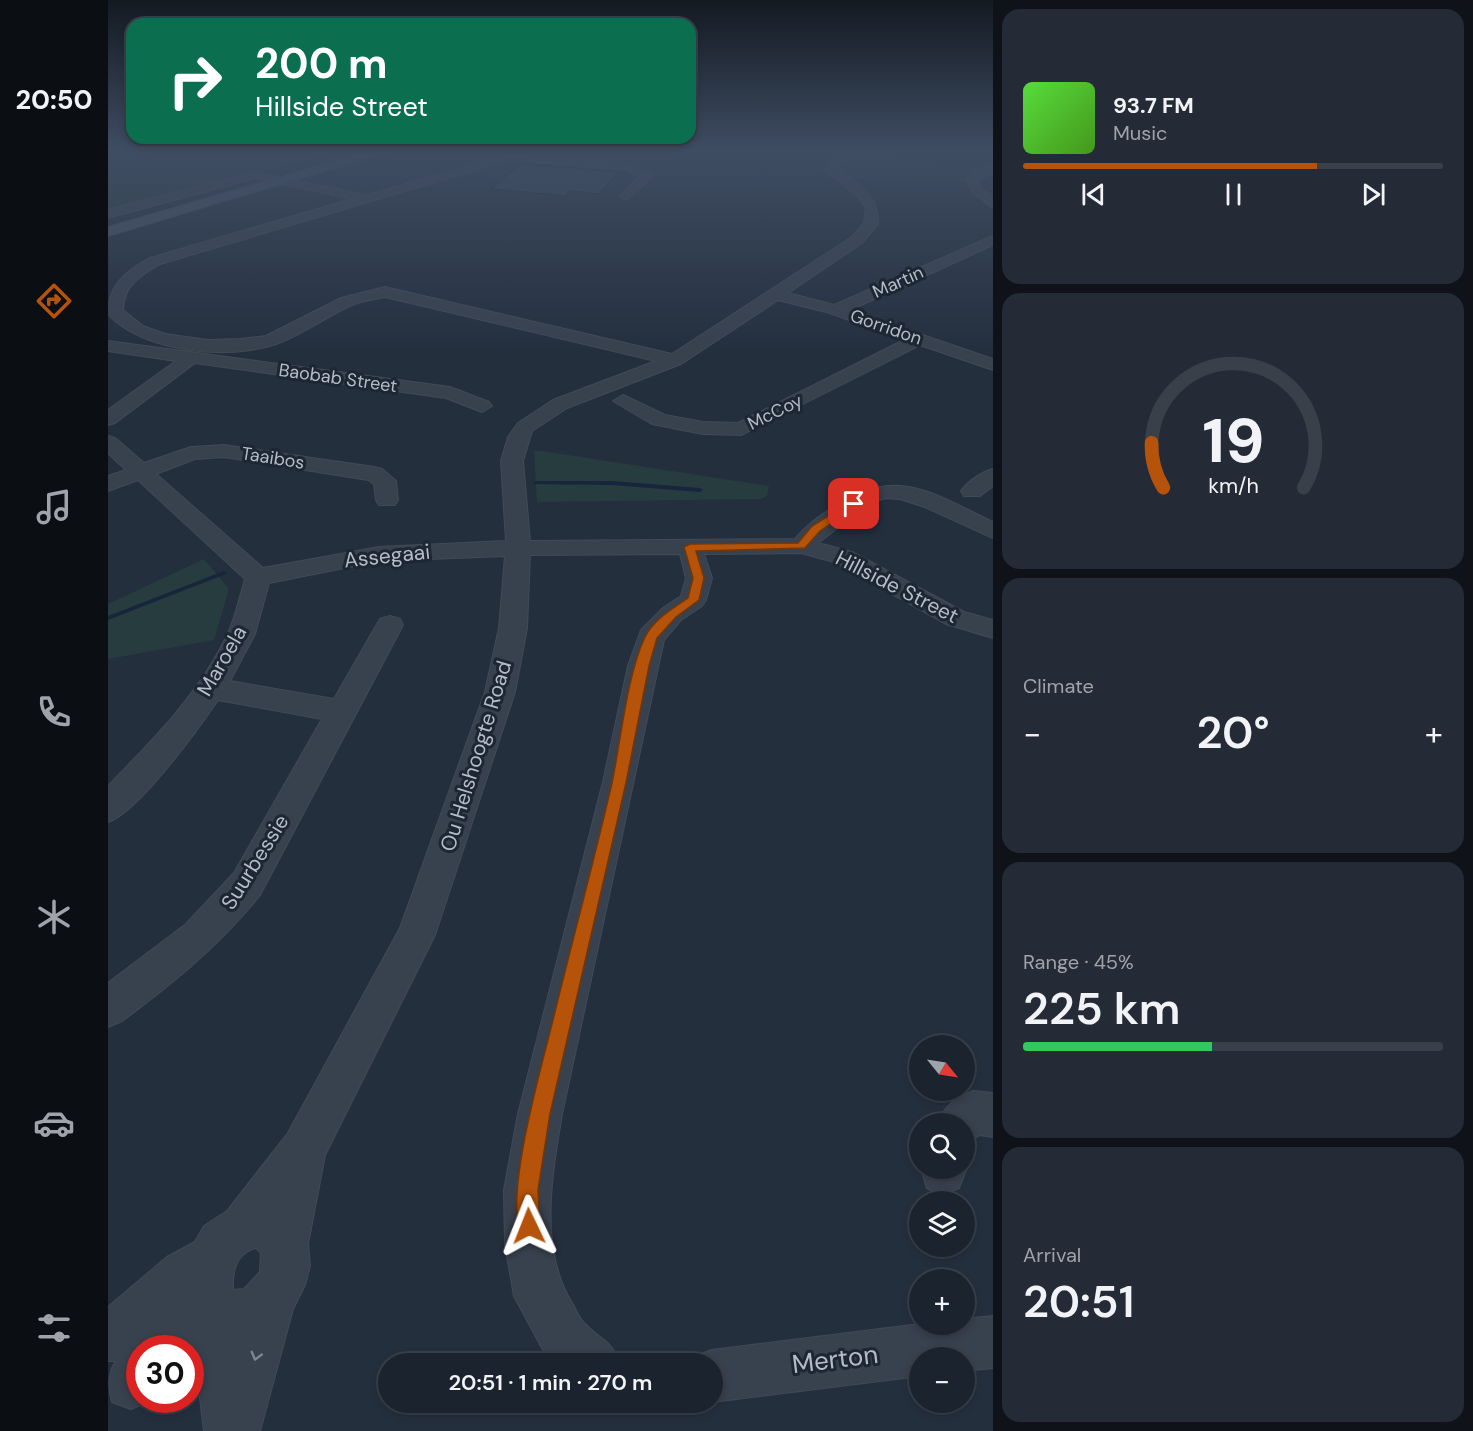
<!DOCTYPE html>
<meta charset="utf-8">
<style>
:root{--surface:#1b232e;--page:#242b36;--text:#f1f3f6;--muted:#a0a4aa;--line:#39404a;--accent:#b45309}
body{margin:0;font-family:"DM Sans",sans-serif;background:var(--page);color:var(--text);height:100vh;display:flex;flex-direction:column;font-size:22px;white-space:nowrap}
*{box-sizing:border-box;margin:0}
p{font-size:20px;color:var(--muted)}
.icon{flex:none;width:33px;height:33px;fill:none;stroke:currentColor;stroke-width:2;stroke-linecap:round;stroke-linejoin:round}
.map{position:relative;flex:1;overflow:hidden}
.sheet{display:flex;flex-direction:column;gap:9px;padding:9px;background:#0f1319;width:480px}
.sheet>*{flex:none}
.hud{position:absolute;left:18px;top:18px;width:570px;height:126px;border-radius:18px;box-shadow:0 3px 9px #0003,0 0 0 2px var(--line);background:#0b6e4f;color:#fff;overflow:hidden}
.needle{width:39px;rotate:120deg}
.controls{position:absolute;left:801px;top:1035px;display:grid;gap:12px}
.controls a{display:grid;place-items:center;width:66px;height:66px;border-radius:50%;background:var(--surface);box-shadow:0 3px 9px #0003,0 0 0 2px var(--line);font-size:30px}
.speed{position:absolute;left:18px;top:1335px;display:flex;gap:12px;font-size:30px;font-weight:700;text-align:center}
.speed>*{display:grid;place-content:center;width:78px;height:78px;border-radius:50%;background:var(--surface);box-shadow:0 3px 9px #0003,0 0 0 2px var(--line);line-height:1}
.speed .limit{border:9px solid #d22;background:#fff;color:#111}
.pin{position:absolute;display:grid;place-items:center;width:51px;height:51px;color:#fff;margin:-26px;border-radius:12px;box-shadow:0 3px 9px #0006}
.me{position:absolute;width:66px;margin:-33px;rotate:358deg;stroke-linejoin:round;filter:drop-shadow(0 0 4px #0008)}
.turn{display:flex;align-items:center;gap:21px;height:126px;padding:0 30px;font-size:27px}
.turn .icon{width:78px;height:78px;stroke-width:2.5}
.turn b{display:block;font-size:42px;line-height:51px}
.big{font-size:45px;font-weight:600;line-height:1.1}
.sheet .card{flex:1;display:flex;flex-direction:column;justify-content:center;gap:9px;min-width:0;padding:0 21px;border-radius:18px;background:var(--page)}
.sheet .dial{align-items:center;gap:0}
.dial svg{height:156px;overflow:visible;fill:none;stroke:var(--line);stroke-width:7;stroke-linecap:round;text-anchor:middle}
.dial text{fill:var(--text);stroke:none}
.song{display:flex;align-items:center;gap:18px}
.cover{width:72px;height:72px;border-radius:9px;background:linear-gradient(135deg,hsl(110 70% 55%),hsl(100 70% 35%))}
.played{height:6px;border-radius:3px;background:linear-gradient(90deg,var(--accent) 70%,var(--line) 70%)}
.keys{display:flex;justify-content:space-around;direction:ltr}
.heat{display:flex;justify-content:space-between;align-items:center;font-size:33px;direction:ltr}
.charge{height:9px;border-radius:4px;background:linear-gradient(90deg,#34c759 45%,var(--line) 0)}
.trip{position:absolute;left:270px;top:1353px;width:345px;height:60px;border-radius:30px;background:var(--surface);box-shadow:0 3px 9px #0003,0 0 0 2px var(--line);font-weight:600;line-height:60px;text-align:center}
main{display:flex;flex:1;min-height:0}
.tabs{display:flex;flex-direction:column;width:108px;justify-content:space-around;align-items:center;background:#0b0e12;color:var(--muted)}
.tabs .icon{width:42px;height:42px}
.tabs .selected{color:var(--accent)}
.tabs b{font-size:27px;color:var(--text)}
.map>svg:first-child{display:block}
.green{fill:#263c3f}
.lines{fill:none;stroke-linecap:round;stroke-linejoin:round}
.stream{fill:#17263c;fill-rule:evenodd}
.building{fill:#364354;stroke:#1f2835;stroke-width:1.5}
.street-casing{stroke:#414a57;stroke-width:2}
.secondary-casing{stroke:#414a57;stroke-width:2}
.street{fill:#38414e;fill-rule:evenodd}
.secondary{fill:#465061;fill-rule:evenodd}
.oneway{stroke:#7c8592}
.route{fill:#b45309;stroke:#753606;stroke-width:1.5}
.labels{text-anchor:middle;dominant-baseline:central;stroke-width:6;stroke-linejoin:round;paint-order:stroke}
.far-street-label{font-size:18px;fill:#b4bcc9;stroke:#1d2633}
.street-label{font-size:21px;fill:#b4bcc9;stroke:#1d2633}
.near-street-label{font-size:26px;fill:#b4bcc9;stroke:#1d2633}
</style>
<main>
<nav class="tabs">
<b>20:50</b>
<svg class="icon selected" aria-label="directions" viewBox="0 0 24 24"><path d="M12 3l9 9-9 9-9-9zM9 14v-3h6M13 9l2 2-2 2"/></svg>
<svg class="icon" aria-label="music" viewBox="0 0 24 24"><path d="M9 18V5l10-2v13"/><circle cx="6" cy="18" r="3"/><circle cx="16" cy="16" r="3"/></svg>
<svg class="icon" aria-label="phone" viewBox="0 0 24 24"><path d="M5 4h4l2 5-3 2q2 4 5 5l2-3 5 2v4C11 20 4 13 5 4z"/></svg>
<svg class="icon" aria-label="climate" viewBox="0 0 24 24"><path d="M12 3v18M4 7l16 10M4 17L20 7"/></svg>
<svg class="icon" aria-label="car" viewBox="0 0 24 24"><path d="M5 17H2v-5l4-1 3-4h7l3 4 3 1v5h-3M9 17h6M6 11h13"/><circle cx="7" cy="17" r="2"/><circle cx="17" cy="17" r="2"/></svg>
<svg class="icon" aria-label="filters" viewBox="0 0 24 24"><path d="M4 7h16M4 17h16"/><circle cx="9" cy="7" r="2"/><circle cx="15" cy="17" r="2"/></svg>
</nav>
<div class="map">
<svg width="885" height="1431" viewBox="0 0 885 1431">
<rect width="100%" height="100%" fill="#242f3e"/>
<g class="green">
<polygon points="0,150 237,150 0,211"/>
<polygon points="778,150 774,156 870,169 859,176 859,182 742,178 732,172 732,166 735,164"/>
<polygon points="426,451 434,451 661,486 659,496 653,499 429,502"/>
<polygon points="96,559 121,589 106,640 0,659 0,604"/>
</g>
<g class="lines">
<g class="stream">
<polygon points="428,481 504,481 592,488 595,490 592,492 504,485 426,484 425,483"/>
<polygon points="116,571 119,573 118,574 0,620 0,616"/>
</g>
</g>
<polygon class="building" points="413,164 424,165 510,172 491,194 462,191 457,196 383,189"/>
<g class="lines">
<defs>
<g id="street">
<path d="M752,150H768L731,164L728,168C750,185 771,194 770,224L754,243L680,293L726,305L885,236V245L742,310L885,359V370L812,345L633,435L595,434L544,424L505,401L515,395L557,415L595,422L630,423L796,340L722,313L670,300L573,364L459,408L424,431L415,461L422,541L687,539C699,524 715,514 730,504C790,466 828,495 885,522V538L817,507L792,499L777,498L759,505L710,543L744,552L856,612L885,620V638L838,624L726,562L693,553L596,554L604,578L598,600L594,606L573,620L556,640L454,1114C444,1175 430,1248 464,1303C468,1310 471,1318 476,1323C493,1342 501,1336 512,1364H445L440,1359L406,1296L397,1244L396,1190L410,1114L495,782L520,666L533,630L555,608L573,596L578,578L572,554L422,555L419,628L407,692L327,935L217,1155L200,1244L202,1266L197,1285L185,1309L152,1431H96L87,1357L82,1361V1348H33L35,1344L27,1351L32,1349V1400H44L23,1409L4,1402C0,1388 0,1372 8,1361H0V1307L59,1257L87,1242L96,1226L119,1211L180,1133L292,928L377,692L391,628L397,556L271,561L161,583L147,634L122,681L226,699L272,619L282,616L292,619L295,625L152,895C112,945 65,983 14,1021L0,1027V983L78,924L126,873L214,719L110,700C91,728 30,812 0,822V786C45,740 94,691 121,631C128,615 132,596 137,579L30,480L0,491V476L18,470L0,453V436L7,438L36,463L83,447L116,445L266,467L274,469L288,481L290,500L287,505H271L268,500L266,484L260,480L116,457L87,459L48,474L155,568L271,547L398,541L393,461L400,437L410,423L445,400L548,361L277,297C266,299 252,301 242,306C217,317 194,335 168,344C120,361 35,352 0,314C0,285 18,271 42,258L244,199L147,178L0,218V210L147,172L259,195L402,154L520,164L546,175L518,200L512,196L532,176L518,170L402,160L52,264C33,275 15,286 15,310L35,326L57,334L100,340L132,339L158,336L233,298L277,287L564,354L744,237L756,223L758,207L749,196L716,169L723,160ZM148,1248L153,1253L152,1272L136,1289L125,1290C124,1272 128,1253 148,1248Z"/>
<polygon points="885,165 885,172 870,180 873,187 885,198 885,208 864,192 858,180 864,172"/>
<polygon points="0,341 342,387 381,402 384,406 374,412 338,398 87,363 7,423 0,425 0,410 68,361 0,351"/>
<path d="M885,469V486L872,496H856L853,491C860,481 874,472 885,469Z"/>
<path d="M865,1091L885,1093V1137L872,1135L856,1144V1124H829C837,1105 847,1099 865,1091Z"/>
<polygon points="856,1163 859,1168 851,1188 835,1195 819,1188 813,1168 856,1168"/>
<polygon points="885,1316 885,1368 856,1371 856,1358 812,1358 812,1376 604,1402 604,1364 583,1364 585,1357 604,1350 812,1324 856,1324 856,1319"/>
</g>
<polygon id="secondary" points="266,150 286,150 0,236 0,227"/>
</defs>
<use href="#street" class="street-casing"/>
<use href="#secondary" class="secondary-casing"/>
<use href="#street" class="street"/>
<use href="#secondary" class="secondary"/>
</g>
<defs><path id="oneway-chevron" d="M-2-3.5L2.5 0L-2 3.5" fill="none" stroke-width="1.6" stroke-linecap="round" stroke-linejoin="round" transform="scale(1.5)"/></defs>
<use class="oneway" href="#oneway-chevron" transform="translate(148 1356) rotate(105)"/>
<linearGradient id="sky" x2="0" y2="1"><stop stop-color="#141a22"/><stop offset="0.43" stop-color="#3f4d63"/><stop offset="1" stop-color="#3f4d63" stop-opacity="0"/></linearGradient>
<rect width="885" height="351" fill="url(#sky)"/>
<path class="route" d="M743,502L752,504L712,531L697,548L588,551L596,578L591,600L568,617L549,638L541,666L518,783L442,1114L430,1190L432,1226L428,1233L421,1237L413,1233C396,1193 435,1062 446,1016C465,938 486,861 504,783C513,740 519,675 537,637C545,620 565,608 580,598L585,578L576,547L582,544L690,543L704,526Z"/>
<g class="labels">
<g class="far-street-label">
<text transform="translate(790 282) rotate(-24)">Martin</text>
<text transform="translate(778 327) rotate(19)">Gorridon</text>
<text transform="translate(230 378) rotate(8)">Baobab Street</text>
<text transform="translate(667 412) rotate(-26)">McCoy</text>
<text transform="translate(165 458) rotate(9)">Taaibos</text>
</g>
<g class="street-label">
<text transform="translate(279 556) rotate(-6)">Assegaai</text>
<text transform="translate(789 587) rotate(27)">Hillside Street</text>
<text transform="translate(114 661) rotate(-60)">Maroela</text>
<text transform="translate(368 756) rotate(-73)">Ou Helshoogte Road</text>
<text transform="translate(147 862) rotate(-58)">Suurbessie</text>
</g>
<g class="near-street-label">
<text transform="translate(727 1359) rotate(-7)">Merton</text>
</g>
</g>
</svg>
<div class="controls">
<a><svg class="needle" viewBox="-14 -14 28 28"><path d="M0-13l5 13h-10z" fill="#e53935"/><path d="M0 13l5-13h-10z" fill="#a0a4aa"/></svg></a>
<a><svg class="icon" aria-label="search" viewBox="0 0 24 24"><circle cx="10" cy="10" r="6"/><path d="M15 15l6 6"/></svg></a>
<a><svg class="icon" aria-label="layers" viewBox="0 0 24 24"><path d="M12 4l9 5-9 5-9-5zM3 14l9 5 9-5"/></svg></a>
<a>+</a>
<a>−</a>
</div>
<div class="speed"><div class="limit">30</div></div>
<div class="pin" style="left:746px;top:504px;background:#d93025"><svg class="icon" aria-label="arrive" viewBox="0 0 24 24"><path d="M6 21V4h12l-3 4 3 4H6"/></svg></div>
<svg class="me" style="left:421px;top:1226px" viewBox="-20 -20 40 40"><path d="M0-17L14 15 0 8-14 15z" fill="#b45309" stroke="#fff" stroke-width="4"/></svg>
<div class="trip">20:51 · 1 min · 270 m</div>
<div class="hud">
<div class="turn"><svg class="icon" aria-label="right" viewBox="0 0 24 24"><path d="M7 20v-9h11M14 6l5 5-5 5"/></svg><div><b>200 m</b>Hillside Street</div></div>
</div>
</div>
<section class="sheet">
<div class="card">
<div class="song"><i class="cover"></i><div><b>93.7 FM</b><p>Music</p></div></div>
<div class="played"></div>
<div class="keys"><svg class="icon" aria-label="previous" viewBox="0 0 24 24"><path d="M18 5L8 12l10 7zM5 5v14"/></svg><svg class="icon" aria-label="pause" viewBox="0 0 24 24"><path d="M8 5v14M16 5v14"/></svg><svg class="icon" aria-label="next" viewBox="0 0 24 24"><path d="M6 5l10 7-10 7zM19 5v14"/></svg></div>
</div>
<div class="card dial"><svg viewBox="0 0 100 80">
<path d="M14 69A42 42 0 1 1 86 69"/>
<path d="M14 69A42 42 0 0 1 8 46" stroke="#b45309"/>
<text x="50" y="56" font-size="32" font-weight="700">19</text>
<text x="50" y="72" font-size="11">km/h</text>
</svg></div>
<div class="card"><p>Climate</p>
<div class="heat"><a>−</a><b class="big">20°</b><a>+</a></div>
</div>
<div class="card"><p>Range · 45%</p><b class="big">225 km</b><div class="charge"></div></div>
<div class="card"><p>Arrival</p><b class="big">20:51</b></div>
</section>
</main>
